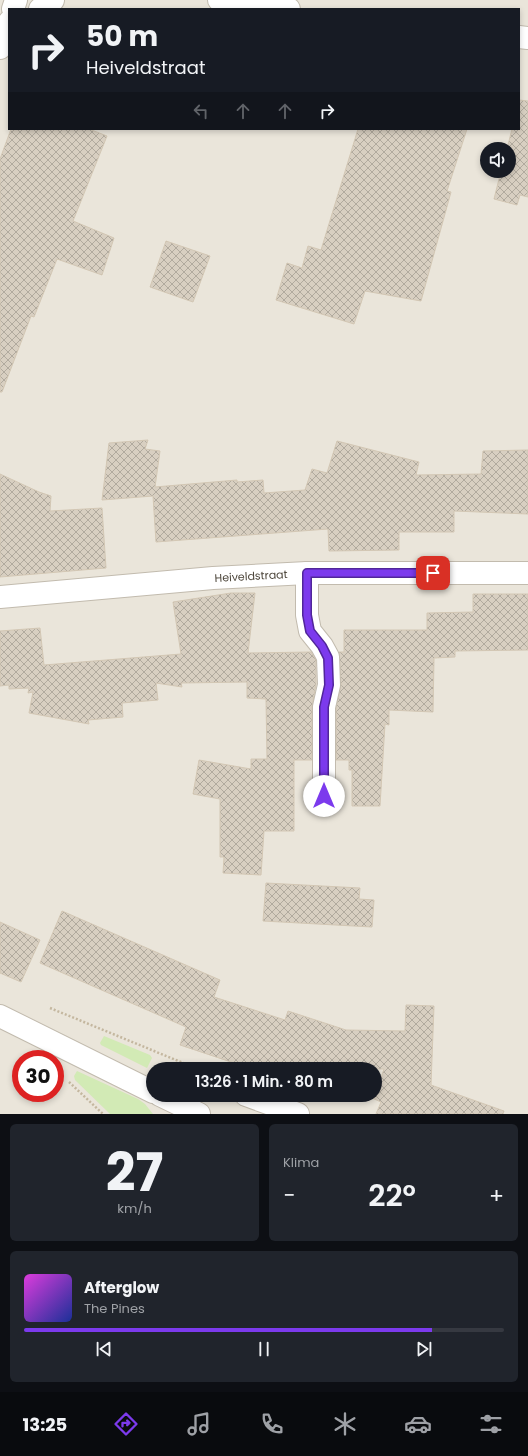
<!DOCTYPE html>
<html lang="de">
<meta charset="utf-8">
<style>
:root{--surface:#171b24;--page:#20242c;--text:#f1f3f6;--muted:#9ea1a6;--line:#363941;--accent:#7c3aed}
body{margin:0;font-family:Poppins,sans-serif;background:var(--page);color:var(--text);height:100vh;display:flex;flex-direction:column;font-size:15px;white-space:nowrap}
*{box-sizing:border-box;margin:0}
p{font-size:13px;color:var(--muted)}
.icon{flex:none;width:22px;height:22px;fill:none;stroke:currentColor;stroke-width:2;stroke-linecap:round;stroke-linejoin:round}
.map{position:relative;height:1114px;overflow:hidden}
.drawer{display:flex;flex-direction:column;gap:10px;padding:10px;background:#0d0f14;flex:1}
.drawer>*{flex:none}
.guide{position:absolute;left:8px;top:8px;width:512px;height:122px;border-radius:0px;box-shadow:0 2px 6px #0003;background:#171b24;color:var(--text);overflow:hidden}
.buttons{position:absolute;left:480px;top:142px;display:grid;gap:8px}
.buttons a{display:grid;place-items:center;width:36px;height:36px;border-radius:50%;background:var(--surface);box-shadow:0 2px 6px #0003;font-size:20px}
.speed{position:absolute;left:12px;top:1050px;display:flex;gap:8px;font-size:20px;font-weight:700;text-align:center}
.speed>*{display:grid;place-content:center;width:52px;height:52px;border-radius:50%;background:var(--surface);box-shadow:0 2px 6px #0003;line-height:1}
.speed .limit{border:6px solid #d22;background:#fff;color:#111}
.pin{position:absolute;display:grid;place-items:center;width:34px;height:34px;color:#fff;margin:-17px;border-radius:8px;box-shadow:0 2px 6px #0006}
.me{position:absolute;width:44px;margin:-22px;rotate:0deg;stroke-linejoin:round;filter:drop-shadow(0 0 3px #0008)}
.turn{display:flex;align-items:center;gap:14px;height:84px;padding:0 12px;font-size:18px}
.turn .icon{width:52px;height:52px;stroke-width:2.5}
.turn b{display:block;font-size:28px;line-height:34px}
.lanes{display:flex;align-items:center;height:38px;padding:0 12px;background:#0003;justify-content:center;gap:20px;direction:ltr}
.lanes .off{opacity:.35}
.big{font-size:30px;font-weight:600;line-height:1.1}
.drawer .card{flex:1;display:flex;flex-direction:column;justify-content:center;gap:6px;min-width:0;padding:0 14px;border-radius:6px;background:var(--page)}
.drawer .dial{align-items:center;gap:0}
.dial b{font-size:52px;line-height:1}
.song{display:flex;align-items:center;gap:12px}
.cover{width:48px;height:48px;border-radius:6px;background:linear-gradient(135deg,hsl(300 70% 55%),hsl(230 70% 35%))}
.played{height:4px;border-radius:2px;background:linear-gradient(90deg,var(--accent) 85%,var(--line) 85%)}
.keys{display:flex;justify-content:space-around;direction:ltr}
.heat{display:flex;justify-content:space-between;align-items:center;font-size:22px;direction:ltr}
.drawer .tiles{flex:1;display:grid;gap:10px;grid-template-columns:1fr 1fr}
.card:last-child{grid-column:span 2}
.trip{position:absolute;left:146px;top:1062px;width:236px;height:40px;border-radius:20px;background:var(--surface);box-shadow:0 2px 6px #0003;font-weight:600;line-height:40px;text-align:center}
.tab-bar{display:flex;height:64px;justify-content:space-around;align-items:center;background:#090b0e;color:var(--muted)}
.tab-bar .icon{width:28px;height:28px}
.tab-bar .active{color:var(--accent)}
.tab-bar b{font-size:18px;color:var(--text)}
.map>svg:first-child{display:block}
.residential{fill:#eae5da;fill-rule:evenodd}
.grass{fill:#d2eab5}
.building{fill:url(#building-cross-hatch);stroke:#d3c7b4}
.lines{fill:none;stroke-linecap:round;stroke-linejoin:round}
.minor-casing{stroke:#c2bbae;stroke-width:24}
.tertiary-casing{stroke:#c2bbae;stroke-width:24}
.path{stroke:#c4b79f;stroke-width:2.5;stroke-dasharray:2 2;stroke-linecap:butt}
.minor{stroke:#fff;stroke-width:22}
.tertiary{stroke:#fff;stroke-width:22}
.route-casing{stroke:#51269a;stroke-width:10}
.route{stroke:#7c3aed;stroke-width:7}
.labels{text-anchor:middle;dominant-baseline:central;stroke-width:3;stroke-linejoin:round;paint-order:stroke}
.street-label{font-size:11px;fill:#4b4439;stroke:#fff}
</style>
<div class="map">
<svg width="528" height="1114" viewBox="0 0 528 1114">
<defs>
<pattern id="building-cross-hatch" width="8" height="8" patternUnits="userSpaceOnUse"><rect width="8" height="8" fill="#d8cfc1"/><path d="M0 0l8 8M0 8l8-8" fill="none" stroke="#b1aa9e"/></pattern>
</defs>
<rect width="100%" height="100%" fill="#f6f3ec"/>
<path class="residential" d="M0,0H528V1114H0ZM9,9H519V129H9ZM487,149H509V171H487ZM21,1059H55V1093H21ZM153,1069H375V1095H153Z"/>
<g class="grass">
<polygon points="104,1036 150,1055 152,1058 147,1068 101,1045 100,1043"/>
<polygon points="77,1071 138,1099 145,1104 153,1114 110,1114 75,1080 74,1076"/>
</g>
<g class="building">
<polygon points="519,100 528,101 528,197 520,195 517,205 494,199 501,171 509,171 509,149 507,149 512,129 519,129"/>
<polygon points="11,129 89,129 107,136 73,221 114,238 102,275 57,259 34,317 31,316 2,392 0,392 0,159"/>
<polygon points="358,129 467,129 447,191 451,192 421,301 365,291 354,324 276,300 287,263 302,268 308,246 321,250"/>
<polygon points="166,241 210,256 193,302 150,287"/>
<polygon points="148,440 145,449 160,451 155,487 237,480 237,482 263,480 264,493 305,490 312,469 327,473 337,441 419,462 416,475 481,474 483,451 528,450 528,514 454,511 454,532 399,532 399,550 329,551 328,529 156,542 153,496 102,500 109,443"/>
<polygon points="0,474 39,492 51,496 50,511 102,508 106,568 0,577"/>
<polygon points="231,593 255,593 248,653 311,652 316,660 316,684 312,707 312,760 294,760 294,831 264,831 261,875 223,873 224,857 220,857 220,799 193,794 199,760 251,769 251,759 267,759 266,699 247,698 247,682 181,683 182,687 156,683 158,700 122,703 123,717 88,720 89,724 29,713 33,692 28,693 29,688 9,689 9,685 0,686 0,631 40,628 44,665 181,654 173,602"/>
<polygon points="473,594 528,594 528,650 455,651 455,657 434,658 433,712 389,710 389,725 385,724 380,806 352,806 352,770 349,770 349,760 336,760 336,708 341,685 339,652 344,652 344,630 427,630 427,613 473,612"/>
<polygon points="266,883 360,888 359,899 374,900 372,927 263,921"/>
<polygon points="62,911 220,980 214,997 285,1020 288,1011 346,1030 405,1031 406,1005 434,1006 431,1085 504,1111 503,1114 376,1114 381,1102 372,1098 375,1095 384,1069 252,1069 180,1045 186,1027 40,963"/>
<polygon points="0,922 40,940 21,982 0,973"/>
</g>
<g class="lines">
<defs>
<g id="minor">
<polyline points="219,0 289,9"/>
<polyline points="13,9 16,0"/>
<polyline points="40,9 53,0"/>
<polyline points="519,37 528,38"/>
<polyline points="0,48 9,22"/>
<polyline points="307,573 307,615 310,631 322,646 328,657 329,685 324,707 324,796"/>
<path id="s1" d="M0,597L213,578L307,573H528"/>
<polyline points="246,1095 298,1114"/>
</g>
<g id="tertiary">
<polyline points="0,1016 153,1092"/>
<polyline points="160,1095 199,1114"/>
</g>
</defs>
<use href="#minor" class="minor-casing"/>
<use href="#tertiary" class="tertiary-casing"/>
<g class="path">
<polyline points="50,1008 188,1065 193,1069"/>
<polyline points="69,1082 103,1114"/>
</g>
<use href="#minor" class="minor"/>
<use href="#tertiary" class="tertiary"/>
</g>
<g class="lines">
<defs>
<polyline id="route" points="324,796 324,707 329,685 328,658 322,646 310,631 307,615 307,573 433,573"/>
</defs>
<use href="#route" class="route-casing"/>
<use href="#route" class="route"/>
</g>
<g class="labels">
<g class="street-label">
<text stroke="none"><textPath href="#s1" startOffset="252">Heiveldstraat</textPath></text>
</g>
</g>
</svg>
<div class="buttons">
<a><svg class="icon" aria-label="sound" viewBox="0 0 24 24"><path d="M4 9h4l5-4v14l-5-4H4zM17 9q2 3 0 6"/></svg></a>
</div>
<div class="speed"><div class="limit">30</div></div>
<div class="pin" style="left:433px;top:573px;background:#d93025"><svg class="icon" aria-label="arrive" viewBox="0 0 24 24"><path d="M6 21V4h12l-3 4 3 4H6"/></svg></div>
<svg class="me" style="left:324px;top:796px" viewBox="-20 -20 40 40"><circle r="19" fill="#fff"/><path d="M0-13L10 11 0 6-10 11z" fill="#7c3aed"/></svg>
<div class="trip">13:26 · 1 Min. · 80 m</div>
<div class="guide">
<div class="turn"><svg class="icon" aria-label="right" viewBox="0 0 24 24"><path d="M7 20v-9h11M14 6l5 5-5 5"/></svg><div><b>50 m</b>Heiveldstraat</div></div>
<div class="lanes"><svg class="icon off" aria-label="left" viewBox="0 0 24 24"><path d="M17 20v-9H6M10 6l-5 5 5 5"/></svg><svg class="icon off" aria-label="ahead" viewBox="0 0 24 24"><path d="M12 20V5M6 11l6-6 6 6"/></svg><svg class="icon off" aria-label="ahead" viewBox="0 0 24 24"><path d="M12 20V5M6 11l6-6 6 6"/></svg><svg class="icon" aria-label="right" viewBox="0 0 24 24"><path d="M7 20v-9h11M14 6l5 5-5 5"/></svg></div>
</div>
</div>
<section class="drawer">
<div class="tiles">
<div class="card dial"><b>27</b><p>km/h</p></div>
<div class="card"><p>Klima</p>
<div class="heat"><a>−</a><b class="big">22°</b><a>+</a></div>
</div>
<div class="card">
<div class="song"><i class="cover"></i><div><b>Afterglow</b><p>The Pines</p></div></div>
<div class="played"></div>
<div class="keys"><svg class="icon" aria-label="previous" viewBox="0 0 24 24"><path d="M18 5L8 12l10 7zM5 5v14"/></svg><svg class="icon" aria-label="pause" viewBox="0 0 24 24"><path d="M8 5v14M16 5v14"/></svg><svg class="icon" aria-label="next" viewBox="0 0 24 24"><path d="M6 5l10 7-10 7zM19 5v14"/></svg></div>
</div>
</div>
</section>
<nav class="tab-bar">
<b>13:25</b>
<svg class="icon active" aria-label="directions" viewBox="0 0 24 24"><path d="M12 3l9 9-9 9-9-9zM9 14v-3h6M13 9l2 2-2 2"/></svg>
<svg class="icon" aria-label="music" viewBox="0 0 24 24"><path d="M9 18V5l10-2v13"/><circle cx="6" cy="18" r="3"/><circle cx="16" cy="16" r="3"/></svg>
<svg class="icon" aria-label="phone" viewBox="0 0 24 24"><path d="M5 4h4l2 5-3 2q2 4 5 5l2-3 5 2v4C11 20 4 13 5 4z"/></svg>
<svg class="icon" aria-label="climate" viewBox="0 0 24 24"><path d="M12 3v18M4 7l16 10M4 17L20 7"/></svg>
<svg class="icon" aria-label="car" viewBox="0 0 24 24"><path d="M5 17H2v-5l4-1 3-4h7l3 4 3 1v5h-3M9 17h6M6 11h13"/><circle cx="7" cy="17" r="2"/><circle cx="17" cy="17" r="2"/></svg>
<svg class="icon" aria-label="filters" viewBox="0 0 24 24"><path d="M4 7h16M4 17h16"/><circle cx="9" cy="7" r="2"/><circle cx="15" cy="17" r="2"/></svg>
</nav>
